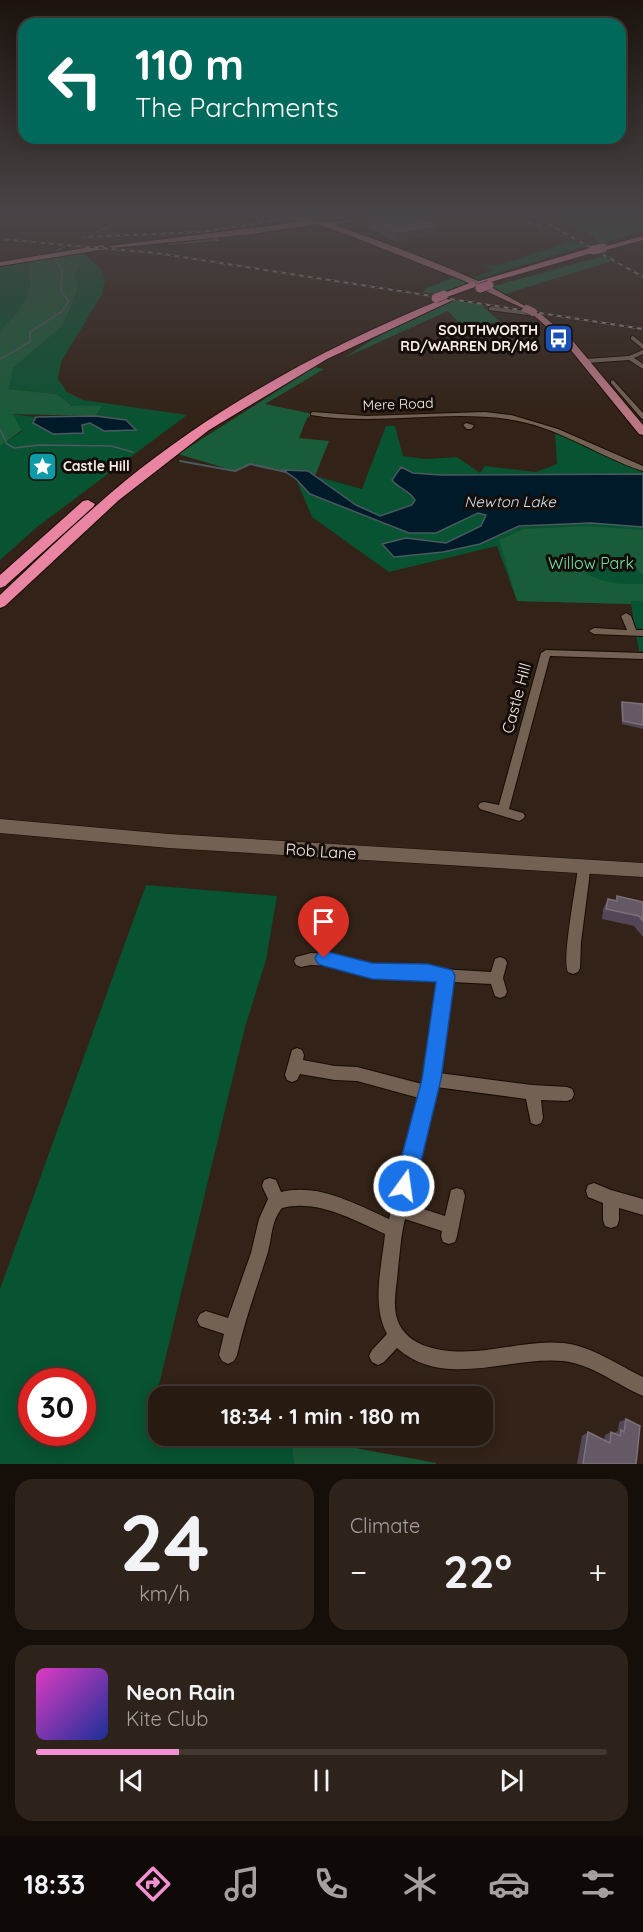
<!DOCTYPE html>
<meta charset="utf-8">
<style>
:root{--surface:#261a11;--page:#2e231a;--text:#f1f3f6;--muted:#a4a19f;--line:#423831;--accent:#f491d3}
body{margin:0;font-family:Quicksand,sans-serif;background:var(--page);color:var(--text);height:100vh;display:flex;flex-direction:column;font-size:22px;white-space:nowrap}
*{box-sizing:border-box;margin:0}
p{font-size:20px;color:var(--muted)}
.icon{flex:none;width:33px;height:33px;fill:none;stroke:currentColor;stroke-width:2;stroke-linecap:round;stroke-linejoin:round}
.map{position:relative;height:1464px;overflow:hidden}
.drawer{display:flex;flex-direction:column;gap:15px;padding:15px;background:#150e09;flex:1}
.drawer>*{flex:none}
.banner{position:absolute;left:18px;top:18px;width:608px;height:126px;border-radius:18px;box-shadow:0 3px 15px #0003,0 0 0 2px var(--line);background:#00695c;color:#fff;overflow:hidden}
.speed{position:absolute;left:18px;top:1368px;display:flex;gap:12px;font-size:30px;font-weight:700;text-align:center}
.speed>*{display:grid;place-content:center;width:78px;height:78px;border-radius:50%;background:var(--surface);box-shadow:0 3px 15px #0003,0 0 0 2px var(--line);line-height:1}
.speed .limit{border:9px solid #d22;background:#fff;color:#111}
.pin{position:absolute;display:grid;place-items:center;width:51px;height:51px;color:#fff;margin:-62px -26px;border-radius:50% 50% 50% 0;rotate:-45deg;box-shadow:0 0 6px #0007}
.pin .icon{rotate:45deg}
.me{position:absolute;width:66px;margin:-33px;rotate:14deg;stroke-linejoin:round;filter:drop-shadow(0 0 4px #0008)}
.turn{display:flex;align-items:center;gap:21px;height:126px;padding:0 18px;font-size:27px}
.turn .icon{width:78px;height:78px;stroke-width:2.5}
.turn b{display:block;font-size:42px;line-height:51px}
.big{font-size:45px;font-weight:700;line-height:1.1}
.drawer .widget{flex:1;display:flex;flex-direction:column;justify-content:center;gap:9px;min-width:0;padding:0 21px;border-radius:18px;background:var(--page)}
.drawer .dial{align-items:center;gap:0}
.dial b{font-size:78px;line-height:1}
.song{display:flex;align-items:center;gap:18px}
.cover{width:72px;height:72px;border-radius:9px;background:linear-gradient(135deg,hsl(310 70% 55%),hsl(230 70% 35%))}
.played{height:6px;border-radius:3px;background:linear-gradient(90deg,var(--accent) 25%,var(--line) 25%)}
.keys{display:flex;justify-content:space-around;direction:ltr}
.heat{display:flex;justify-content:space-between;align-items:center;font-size:33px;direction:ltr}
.drawer .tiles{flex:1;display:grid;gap:15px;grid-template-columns:1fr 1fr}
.widget:last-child{grid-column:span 2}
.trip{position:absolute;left:148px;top:1386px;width:345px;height:60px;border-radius:18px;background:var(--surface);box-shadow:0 3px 15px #0003,0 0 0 2px var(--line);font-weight:700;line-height:60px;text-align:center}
.dock{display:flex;height:96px;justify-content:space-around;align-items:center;background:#0f0a07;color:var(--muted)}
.dock .icon{width:42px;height:42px}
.dock .current{color:var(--accent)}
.dock b{font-size:27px;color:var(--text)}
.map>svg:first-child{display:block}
.green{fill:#085331;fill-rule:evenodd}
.forest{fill:#185c39}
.water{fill:#001a29;stroke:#4a5961;stroke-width:1.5}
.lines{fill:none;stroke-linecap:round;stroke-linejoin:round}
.stream-far1{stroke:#4a5961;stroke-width:1.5}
.stream{stroke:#4a5961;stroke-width:2}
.street-casing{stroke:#190b03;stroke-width:2}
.secondary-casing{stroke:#190b03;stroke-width:1}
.primary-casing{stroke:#190b03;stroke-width:2}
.highway-casing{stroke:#190b03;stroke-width:2}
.street{fill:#736154;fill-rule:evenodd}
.secondary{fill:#736154;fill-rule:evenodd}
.primary{fill:#ba7783;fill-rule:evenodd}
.highway{fill:#e985a3;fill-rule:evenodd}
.rail-casing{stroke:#96887f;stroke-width:2}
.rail{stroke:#150d09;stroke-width:1.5;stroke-dasharray:4.5;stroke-linecap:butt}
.primary-bridge-casing{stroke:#190b03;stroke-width:9;stroke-linecap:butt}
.highway-bridge-casing{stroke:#190b03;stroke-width:10;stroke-linecap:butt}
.primary-bridge{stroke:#ba7783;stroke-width:8}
.highway-bridge{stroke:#e985a3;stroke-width:9}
.wall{fill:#534757}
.shaded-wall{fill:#3f3137}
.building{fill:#655966;stroke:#7c707a;stroke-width:1.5}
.route{fill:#1a73e8;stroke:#114b97;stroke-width:1.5}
.labels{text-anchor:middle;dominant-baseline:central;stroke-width:6;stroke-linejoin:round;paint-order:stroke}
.far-poi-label{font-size:14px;font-weight:bold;fill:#f8ede5;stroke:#150d09;text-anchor:end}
.far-street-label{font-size:14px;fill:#f8ede5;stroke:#150d09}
.far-water-label{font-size:15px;font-style:italic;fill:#cee3f0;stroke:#150d09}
.park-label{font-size:16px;fill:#70e3a2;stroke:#150d09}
.street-label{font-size:16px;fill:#f8ede5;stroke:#150d09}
</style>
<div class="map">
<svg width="643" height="1464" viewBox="0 0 643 1464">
<rect width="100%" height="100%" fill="#322217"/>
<g class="green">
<polygon points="556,231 586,246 476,280 471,278 493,271 485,267 499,265 572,241 553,232"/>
<polygon points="83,253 99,267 105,280 102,294 61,362 58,379 67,392 83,400 187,415 37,527 0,560 0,446 22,431 11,414 36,417 34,423 82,433 82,425 90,423 104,431 126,420 96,416 102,406 72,406 57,394 9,389 12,368 63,325 78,291 75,274"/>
<path d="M27,261C36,295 23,308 0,330V266Z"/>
<polygon points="386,426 395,426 403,456 425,459 457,457 480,473 485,466 536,472 557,464 555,433 643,466 643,474 441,475 408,472 399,488 410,493 415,499 412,505 380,516 356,505 315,476 362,489"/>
<polygon points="296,479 310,494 436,533 478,513 486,515 482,526 446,543 406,538 383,544 480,544 519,527 591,523 643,527 643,651 639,651 631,604 517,601 497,546 389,572 312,517"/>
<path d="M146,885L277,896L266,960L245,1027L153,1410L159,1412V1436H291L294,1464H0V1289ZM32,1382H82V1432H32Z"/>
</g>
<g class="forest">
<polygon points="558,217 643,217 643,231 599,244 593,236"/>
<path d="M83,253L75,274L78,290L63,325L13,368L9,389L57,394L72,406H102L96,416L12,414L22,430L0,446V330C23,308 36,295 27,261Z"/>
<polygon points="604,256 612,261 505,294 491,287"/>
<polygon points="455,277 468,283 437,294 423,292 427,288"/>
<polygon points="456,299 482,305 500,322 462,326 448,311 344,358 395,325"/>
<polygon points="315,367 324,369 265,404 313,414 307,418 299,438 329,441 315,476 308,471 283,470 250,464 235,471 178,454"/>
<path d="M586,526L643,530V574C639,572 635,568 631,566C620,559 598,566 588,570L587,574C609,585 619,584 643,584V601H631V604L517,601L499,540L524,529Z"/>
<polygon points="291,1436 436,1463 436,1464 294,1464"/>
</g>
<g class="water">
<polygon points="96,416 126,420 136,430 104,431 90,423 82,425 83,433 53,434 33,423 36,417"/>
<path d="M401,467L413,473L441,475L643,474V527L591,523L519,526L480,544L443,552L394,557L382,544L406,538L446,543L481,526L486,515L478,513L436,533H409L310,494L296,479L283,470L308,471L356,505L380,516L412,505L415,500C410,491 399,489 392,480Z"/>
</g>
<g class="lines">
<g class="stream-far1">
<polyline points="97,232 113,225 114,222 104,217"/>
<polyline points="0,359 30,342 30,332 61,312 69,301 61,291 62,270 52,254 65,246"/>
<polyline points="0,429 7,444 14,448 39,445 111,446 133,452"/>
</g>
<polyline class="stream" points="180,461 235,471 250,464 286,472"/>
<defs>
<g id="street">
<polygon points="215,235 220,241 169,245 167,244 215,239 213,236"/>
<polygon points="491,307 535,312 538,314 535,316 489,310 489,308"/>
<polygon points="633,336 643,344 643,349 631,339 631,337"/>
<polygon points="643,350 643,354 634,358 643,364 643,369 629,360 586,363 583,361 586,359 629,356"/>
<polygon points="613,380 643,413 643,419 641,418 611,383 611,381"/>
<path d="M313,412L366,416L485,412L511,415L558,429L643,466V471C597,456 556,425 507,419C442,410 376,426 311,415V413Z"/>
<polygon points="466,423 473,425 474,426 471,429 467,429 463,425"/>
<polygon points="626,613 631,616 636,630 643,630 643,636 594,634 589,631 594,628 627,630 621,616"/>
<polygon points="546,650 643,653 643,659 550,656 509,809 523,813 525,816 523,819 519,821 480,809 478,806 480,803 484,802 499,805 541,653"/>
<path d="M584,862L588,863L590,867L589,880L581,942L580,968L578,972L573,974L568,972C562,957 576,888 578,867L580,863Z"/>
<path d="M311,953L329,954L375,965L491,972L495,959L500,957L505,959L507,963L503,978L507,992L505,996L500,998L495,996L491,984L452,982L439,1073L532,1085L567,1087L572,1089L574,1094L572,1099L567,1101L541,1100L543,1118L541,1123L536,1125L531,1123L526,1099L436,1087L408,1204L445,1216L451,1190L457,1188L463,1190L465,1196L457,1236L455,1242L449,1244L443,1242L441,1236L442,1231L405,1219C401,1235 400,1252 398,1269C397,1284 393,1300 396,1315C404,1350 447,1353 476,1351C505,1349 534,1340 563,1343C592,1346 618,1365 643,1377V1396C617,1385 592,1364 563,1361C509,1356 444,1390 397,1348L384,1362L378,1365L372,1362L369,1356L372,1350L387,1334C371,1304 382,1266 385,1234C353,1220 318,1199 282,1208C271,1221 272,1237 268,1252C257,1287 245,1319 237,1355L234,1361L228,1364L222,1361L219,1355L224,1334L200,1326L197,1320L200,1314L206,1311L228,1318L251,1253L259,1219L268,1199L262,1186L264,1180L270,1178L276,1180L281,1192C319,1183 355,1204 389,1219L419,1098L357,1081L335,1080L300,1074L297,1080L292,1082L287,1080L285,1075L292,1050L297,1048L302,1050L304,1055L303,1060L335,1066L357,1067L422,1084L424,1079L439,981L375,977L329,966L311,965L301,967L296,965L294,961L296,957Z"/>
<polygon points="594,1183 611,1190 643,1199 643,1215 619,1208 619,1220 617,1226 611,1228 605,1226 603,1220 603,1203 588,1197 586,1191 588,1185"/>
</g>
<polygon id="secondary" points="0,819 169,834 643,863 643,877 169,848 0,833"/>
<g id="primary">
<path d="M298,217L327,223L370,217L335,225C386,243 436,262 485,284C498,290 527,309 536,310L572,340L643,425V435L639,434L566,344L529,311L462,280L346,234L316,224L252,234L113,248L109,246L307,221Z"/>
<polygon points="103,245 106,249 0,266 0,262"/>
</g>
<g id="highway">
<polygon points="643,236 643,240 603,251 599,248"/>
<polygon points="593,247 596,252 484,284 476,282"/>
<polygon points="472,282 475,283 475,287 444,298 439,295"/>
<path d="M445,298L453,300L327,359L209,430L119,500L5,606L0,608V595C41,556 82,517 125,481C221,403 330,345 445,298Z"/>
<polygon points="88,500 95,504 93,507 5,586 0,588 0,575 83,501"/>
</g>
</defs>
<use href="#street" class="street-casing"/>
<use href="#secondary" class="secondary-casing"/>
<use href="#primary" class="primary-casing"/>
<use href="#highway" class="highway-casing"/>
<use href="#street" class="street"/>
<use href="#secondary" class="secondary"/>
<use href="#primary" class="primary"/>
<use href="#highway" class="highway"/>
<defs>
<g id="rail">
<polyline points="506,217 545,227"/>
<polyline points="536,217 643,277"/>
<polyline points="84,237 203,232 297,217"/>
<polyline points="0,239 156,253 643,329"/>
</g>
</defs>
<use href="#rail" class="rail-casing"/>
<use href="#rail" class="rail"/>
<defs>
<g id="primary-bridge">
<polyline points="298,217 301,217"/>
<polyline points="527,309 533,312"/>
</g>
<g id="highway-bridge">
<polyline points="593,250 603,248"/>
<polyline points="480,288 489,285"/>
<polyline points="436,298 444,295"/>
</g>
</defs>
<use href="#primary-bridge" class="primary-bridge-casing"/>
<use href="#highway-bridge" class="highway-bridge-casing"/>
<use href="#primary-bridge" class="primary-bridge"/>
<use href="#highway-bridge" class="highway-bridge"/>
</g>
<g class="wall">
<polygon points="370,218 435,235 397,242 370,228"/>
<polygon points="622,702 643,704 643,729 622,724 621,705"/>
<polygon points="617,896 643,902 643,937 634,926 602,919 603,909 608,899 615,901"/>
<polygon points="626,1419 636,1464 577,1464 582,1436 588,1432 604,1440 605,1435 611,1432 614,1433 618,1431 619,1422"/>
</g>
<polygon class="shaded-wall" points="436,225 435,235 397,242 398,232"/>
<g class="building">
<polygon points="380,217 414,217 436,225 398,232 370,218"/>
<polygon points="622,702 643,704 643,725 623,721"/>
<polygon points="617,896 643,902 643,921 639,916 606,909 608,899 617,901"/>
<polygon points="626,1419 640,1426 636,1464 583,1464 588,1432 610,1443 611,1432 620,1436 621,1430 624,1432"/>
</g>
<linearGradient id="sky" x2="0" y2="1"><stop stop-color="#1c130d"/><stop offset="0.51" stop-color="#494447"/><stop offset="1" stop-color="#494447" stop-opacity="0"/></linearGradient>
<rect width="643" height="422" fill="url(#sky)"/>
<polygon class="route" points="324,951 372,963 428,964 452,970 455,976 441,1079 415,1186 412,1193 404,1196 397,1193 394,1186 422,1079 436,982 372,979 324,966 318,964 315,958 318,953"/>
<defs>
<symbol id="bus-square" viewBox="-11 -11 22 22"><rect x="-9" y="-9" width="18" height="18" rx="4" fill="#1a4fb4" stroke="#150d09"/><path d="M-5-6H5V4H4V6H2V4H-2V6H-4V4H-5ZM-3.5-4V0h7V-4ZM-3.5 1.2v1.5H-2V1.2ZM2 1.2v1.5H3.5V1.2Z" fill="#fff"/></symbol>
<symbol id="sight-square" viewBox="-11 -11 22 22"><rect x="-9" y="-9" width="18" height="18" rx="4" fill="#0f9aa8" stroke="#150d09"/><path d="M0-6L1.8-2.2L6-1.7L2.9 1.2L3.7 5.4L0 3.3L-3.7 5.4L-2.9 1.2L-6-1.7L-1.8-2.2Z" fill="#fff"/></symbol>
</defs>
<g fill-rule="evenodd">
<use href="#bus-square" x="542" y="322" width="33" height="33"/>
<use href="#sight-square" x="26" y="450" width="33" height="33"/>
</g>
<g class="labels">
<g class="far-poi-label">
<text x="538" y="330">SOUTHWORTH<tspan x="538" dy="16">RD/WARREN DR/M6</tspan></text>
<text x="63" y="466" text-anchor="start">Castle Hill</text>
</g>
<g class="far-street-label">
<text transform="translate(398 404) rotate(-2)">Mere Road</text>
</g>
<g class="far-water-label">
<text x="510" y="501">Newton Lake</text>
</g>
<g class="park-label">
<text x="591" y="563">Willow Park</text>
</g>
<g class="street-label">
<text transform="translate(516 698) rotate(-75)">Castle Hill</text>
<text transform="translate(321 851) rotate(4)">Rob Lane</text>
</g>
</g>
</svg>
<div class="speed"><div class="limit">30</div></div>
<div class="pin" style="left:324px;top:958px;background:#d93025"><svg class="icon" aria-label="arrive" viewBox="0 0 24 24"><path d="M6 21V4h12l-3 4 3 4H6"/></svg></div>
<svg class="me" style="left:404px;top:1186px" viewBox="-20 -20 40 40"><circle r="17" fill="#1a73e8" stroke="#fff" stroke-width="3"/><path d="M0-11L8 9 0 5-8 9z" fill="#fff"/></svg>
<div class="trip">18:34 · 1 min · 180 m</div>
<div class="banner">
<div class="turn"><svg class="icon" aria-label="left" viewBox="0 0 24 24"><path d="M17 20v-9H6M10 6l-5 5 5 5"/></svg><div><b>110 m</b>The Parchments</div></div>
</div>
</div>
<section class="drawer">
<div class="tiles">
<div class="widget dial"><b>24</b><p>km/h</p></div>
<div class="widget"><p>Climate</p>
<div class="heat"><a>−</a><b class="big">22°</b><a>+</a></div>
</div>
<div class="widget">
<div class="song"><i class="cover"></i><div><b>Neon Rain</b><p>Kite Club</p></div></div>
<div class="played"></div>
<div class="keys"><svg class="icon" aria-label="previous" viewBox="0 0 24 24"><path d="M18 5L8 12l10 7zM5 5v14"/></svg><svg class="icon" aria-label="pause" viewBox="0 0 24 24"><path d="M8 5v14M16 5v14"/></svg><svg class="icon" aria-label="next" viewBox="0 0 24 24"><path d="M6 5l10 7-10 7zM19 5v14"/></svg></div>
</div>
</div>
</section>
<nav class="dock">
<b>18:33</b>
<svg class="icon current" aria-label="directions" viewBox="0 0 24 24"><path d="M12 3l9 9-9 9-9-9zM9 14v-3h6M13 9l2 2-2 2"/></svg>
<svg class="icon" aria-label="music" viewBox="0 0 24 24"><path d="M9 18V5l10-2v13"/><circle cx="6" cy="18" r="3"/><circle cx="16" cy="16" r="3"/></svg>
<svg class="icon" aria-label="phone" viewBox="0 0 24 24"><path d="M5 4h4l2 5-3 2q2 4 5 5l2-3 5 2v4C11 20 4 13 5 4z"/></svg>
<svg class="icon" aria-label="climate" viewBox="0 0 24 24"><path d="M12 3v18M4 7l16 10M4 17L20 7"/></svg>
<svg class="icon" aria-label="car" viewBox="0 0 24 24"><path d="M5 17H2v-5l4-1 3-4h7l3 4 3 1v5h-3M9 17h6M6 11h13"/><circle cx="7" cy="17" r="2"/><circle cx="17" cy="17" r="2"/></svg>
<svg class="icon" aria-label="filters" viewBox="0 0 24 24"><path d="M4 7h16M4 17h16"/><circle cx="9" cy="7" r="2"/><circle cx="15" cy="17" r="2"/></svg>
</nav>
